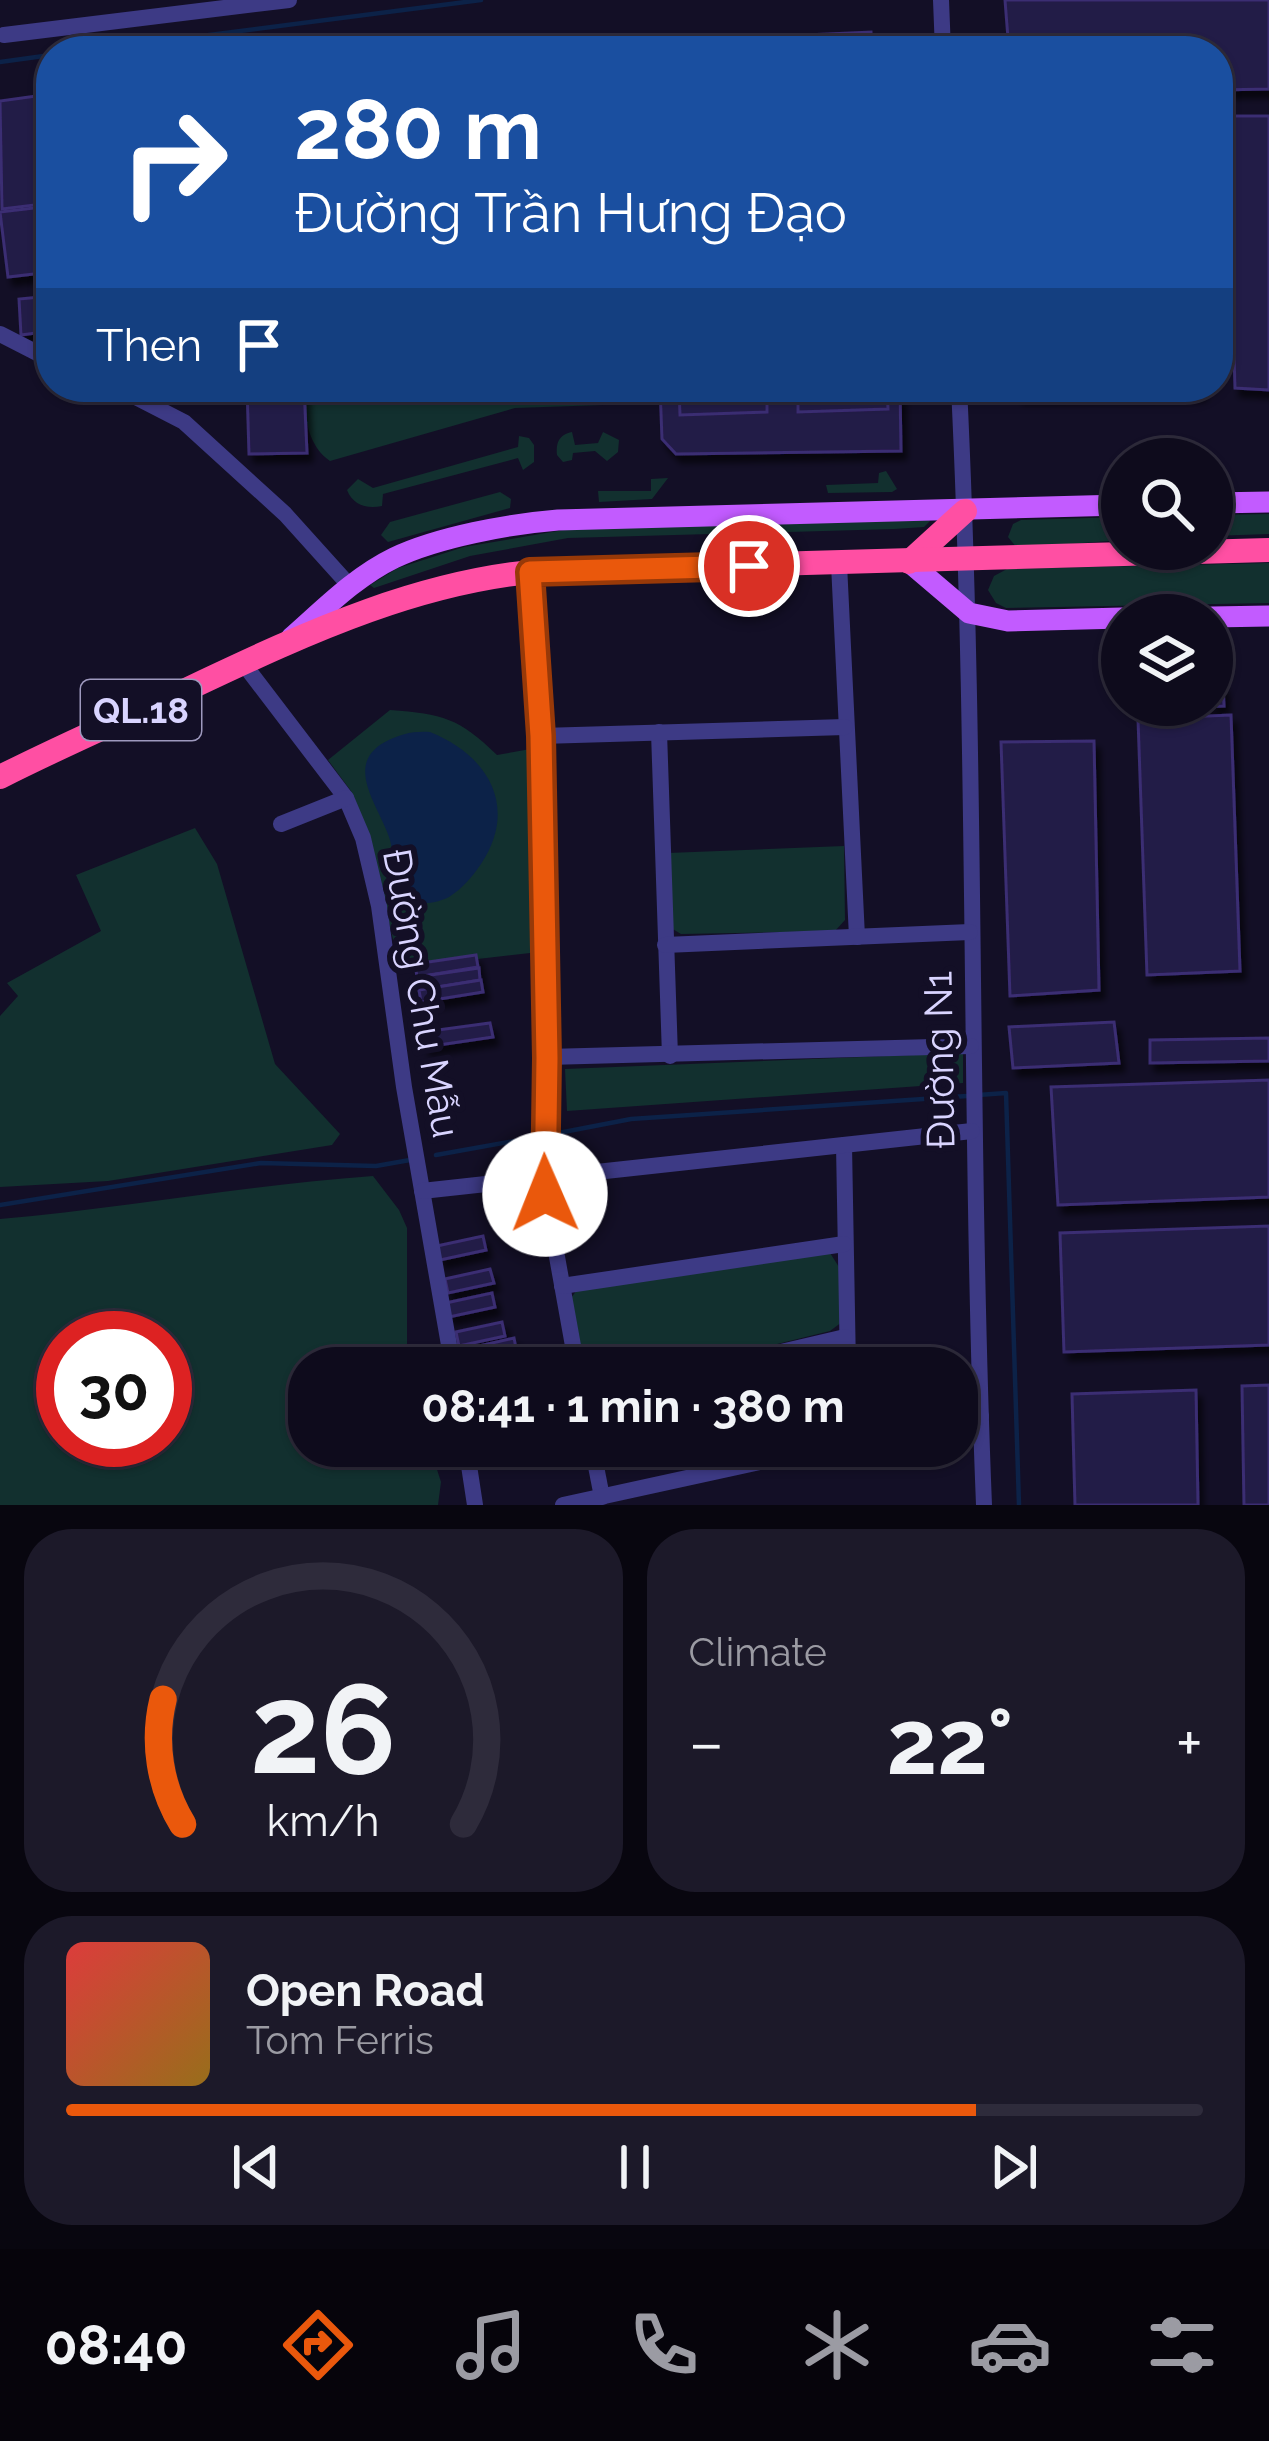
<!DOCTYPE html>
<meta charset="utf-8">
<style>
:root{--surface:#0e0b1c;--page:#1c1929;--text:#f1f3f6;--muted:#9b9ba3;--line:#2e2b3b;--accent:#ea580c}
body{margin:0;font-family:Raleway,sans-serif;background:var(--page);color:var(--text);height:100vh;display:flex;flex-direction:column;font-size:45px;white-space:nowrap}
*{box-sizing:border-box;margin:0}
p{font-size:39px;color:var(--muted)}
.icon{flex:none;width:66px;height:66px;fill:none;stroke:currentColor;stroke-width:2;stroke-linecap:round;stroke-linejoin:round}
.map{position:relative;height:1505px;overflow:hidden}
.panel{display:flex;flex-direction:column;gap:24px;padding:24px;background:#08060f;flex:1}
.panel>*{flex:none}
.top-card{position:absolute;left:36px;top:36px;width:1197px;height:366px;border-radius:48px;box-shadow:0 3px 9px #0004,0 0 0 3px var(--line);background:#1a4fa0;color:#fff;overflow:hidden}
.tools{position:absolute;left:1101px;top:438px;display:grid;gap:24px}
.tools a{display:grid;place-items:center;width:132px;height:132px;border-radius:50%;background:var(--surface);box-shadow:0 3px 9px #0004,0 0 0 3px var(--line);font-size:60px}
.speed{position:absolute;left:36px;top:1311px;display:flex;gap:24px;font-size:60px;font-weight:700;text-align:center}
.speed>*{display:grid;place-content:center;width:156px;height:156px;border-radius:50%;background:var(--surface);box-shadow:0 3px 9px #0004,0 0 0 3px var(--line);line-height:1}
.speed .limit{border:18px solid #d22;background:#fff;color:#111}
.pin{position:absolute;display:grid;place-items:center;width:102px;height:102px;color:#fff;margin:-51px;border:6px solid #fff;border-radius:50%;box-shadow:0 3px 12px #0007}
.me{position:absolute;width:132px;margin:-66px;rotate:359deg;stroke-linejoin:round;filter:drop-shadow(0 0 9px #0008)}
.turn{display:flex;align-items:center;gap:42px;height:252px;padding:0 60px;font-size:54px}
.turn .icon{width:156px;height:156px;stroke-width:2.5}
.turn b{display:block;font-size:84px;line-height:102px}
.then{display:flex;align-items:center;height:114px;padding:0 60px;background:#0003;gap:24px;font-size:45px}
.big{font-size:90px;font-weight:700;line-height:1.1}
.panel .card{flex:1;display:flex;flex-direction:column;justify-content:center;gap:18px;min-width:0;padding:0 42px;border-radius:48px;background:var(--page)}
.panel .dial{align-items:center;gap:0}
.dial svg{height:312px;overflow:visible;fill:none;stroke:var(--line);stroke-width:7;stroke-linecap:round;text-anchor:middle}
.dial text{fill:var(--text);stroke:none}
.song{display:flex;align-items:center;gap:36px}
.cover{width:144px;height:144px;border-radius:18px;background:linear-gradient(135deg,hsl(0 70% 55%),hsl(40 70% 35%))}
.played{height:12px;border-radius:6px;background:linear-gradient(90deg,var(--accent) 80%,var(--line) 80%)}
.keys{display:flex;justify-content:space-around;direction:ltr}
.heat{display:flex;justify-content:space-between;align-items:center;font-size:66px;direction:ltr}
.panel .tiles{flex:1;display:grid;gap:24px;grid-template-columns:1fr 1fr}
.card:last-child{grid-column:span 2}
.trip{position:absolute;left:288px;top:1347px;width:690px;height:120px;border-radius:48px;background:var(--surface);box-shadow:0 3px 9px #0004,0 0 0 3px var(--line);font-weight:700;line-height:120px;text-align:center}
.tabs{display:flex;height:192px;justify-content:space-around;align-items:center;background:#06040b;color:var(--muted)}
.tabs .icon{width:84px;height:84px}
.tabs .current{color:var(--accent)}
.tabs b{font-size:54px;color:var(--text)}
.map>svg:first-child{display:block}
.green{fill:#12302f;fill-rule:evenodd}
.water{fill:#0c2248}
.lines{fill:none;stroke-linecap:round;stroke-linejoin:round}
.stream{stroke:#0c2248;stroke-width:4.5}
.building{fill:#241b47;stroke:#3b2d73;stroke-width:3;filter:url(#shadow)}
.minor{stroke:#3d3a85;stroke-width:16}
.major{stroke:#c25bff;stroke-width:21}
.highway{stroke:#ff4fa3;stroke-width:24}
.route-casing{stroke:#983908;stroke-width:30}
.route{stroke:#ea580c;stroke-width:21}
.labels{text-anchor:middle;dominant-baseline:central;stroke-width:12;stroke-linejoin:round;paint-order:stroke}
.shield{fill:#130f26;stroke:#9e99be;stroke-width:3}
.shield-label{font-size:36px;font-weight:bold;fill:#d9d4ff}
.street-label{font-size:39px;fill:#d9d4ff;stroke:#130f26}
</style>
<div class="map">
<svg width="1269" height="1505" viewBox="0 0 1269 1505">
<defs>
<filter id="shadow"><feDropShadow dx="5" dy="8" stdDeviation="3" flood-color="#0009"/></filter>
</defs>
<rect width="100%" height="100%" fill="#130f26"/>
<g class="green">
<path d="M307,387H611L609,401L603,405L515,408L330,461C307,446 302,411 307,387Z"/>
<path d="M572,432L575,445L598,443L603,432L619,440L618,452L607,461L595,451L573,453L572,460L563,462L557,455C556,442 559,435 572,432Z"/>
<path d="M519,436L529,438L534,445V462L523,470L518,458L383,494L382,506C366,509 353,505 347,490L358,479L373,488L518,447Z"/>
<polygon points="886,471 897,489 892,492 828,493 826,485 878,483 879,473"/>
<polygon points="668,478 652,499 599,502 598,491 651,491 651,479"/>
<polygon points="500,492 511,499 510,508 388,542 381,535 390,522"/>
<polygon points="1269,514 1269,534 1212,536 1212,515"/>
<polygon points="927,516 930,521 924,527 894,529 568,538 470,556 374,588 370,585 398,568 464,547 581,527"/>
<polygon points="1122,517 1122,540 1017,548 1008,537 1013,524 1021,520"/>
<polygon points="1269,563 1269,603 1006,608 996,603 988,590 994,576 1007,569"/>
<path d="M390,710C443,714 459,718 497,755L536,748L539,952L400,968L374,861L351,791L328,760Z"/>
<polygon points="195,828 217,864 275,1064 340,1134 332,1145 108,1181 0,1187 0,1016 18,996 7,983 101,931 76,875"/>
<polygon points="844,846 845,920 835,931 681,934 671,928 668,853"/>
<polygon points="963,1053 963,1083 567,1111 565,1069"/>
<path d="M373,1176L399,1210L407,1228V1368H309V1446H419L421,1451L432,1454L441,1482L438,1505H0V1219C125,1208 247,1185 373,1176ZM63,1338H165V1440H63Z"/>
<polygon points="830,1253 839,1267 842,1322 830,1331 680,1368 581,1368 568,1302 577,1290"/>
</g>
<path class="water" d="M430,732C488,755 519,807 481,864C472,877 463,888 449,897C439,902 424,906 413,900C394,888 395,859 390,840C381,809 342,765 385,742C400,734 413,731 430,732Z"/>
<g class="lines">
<g class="stream">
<polyline points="84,51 481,0"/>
<polyline points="0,62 51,55"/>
<polyline points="978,1095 1006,1093 1019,1505"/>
<polyline points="548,1135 631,1119 967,1096"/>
<polyline points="436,1155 537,1137"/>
<polyline points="0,1205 261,1163 376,1166 410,1160"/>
</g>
</g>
<g class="building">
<polygon points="1005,0 1269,0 1269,89 1218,90 1218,51 1009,51"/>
<polygon points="871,32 872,51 785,51 784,36"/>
<polygon points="702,40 702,51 622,51 622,42"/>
<polygon points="51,94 51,203 2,209 0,101"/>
<polygon points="1227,116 1269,116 1269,390 1235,388"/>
<polygon points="51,206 51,272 8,277 0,212"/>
<polygon points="51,296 51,331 21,335 19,299"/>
<polygon points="247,387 304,387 307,453 249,454"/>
<polygon points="660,387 900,387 901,451 676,454 662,439"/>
<polygon points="679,387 767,387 767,412 680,415"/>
<polygon points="798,387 887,387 888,409 798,412"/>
<polygon points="1019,387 1200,387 1200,392 1019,395"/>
<polygon points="1223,685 1224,706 1145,709 1145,705 1212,705 1212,686"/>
<polygon points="1231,715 1240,971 1147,975 1138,719"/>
<polygon points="1094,741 1099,990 1010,996 1001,742"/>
<polygon points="476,955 478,967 417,977 415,964"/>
<polygon points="479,968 480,980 419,990 417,977"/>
<polygon points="481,980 483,992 421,1002 419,990"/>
<polygon points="1114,1022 1119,1063 1013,1068 1009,1027"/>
<polygon points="490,1023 493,1037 425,1047 423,1032"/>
<polygon points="1269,1038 1269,1061 1150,1063 1150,1040"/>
<polygon points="1269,1080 1269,1197 1058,1205 1051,1087"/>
<polygon points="1269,1226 1269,1345 1064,1352 1060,1233"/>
<polygon points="483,1236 486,1250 440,1260 437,1246"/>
<polygon points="490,1269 494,1283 448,1293 445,1279"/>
<polygon points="492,1293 495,1307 449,1317 446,1303"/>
<polygon points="502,1322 505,1336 459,1346 456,1332"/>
<polygon points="514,1338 516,1348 464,1360 461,1350"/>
<polygon points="516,1350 518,1359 464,1368 463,1361"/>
<polygon points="1269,1385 1269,1505 1244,1505 1242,1386"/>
<polygon points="1196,1390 1198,1505 1075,1505 1072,1394"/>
</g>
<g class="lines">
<g class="minor">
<polyline points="941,0 943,51"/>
<polyline points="4,35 289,0"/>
<polyline points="0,334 51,360"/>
<polyline points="116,387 184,422 285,514 349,585"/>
<path d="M959,387C977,759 969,1132 984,1505"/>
<polyline points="839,564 857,937"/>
<polyline points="530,572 541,736 547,1057 543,1179 577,1368"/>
<polyline points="243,663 346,798 363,838 379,906 404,1087 453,1368"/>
<polyline points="659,732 670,1056"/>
<polyline points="541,736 845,727"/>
<polyline points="281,824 346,798"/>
<polyline points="665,945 970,932"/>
<polyline points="547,1057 971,1046"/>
<polyline points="844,1145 848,1368"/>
<polyline points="422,1191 972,1131"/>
<polyline points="562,1286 844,1244"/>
<polyline points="712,1368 845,1337"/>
<polyline points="957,1420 981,1416"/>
<polyline points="466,1446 475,1505"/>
<polyline points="592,1446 602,1497"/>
<polyline points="563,1505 833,1446"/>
</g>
<g class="major">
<polyline points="1212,503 1269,502"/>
<polyline points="909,562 969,613 1008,621 1122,618"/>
<polyline points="1212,617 1269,616"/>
<path d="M291,638C324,609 355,577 394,558C438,537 509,524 558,520L1122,505"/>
</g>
<g class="highway">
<polyline points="909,562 965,511"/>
<path d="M0,777C63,745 128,717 192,687C306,633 428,576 557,570L1269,550"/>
</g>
</g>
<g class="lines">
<defs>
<polyline id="route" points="545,1194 547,1058 541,736 530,572 749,566"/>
</defs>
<use href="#route" class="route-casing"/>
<use href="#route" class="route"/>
</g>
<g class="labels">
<rect class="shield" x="81" y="680" width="120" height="60" rx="9"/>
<g class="shield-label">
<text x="141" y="710">QL.18</text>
</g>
<g class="street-label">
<text transform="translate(422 993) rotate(80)">Đường Chu Mẫu</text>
<text transform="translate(939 1060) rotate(-91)">Đường N1</text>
</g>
</g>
</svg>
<div class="tools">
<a><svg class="icon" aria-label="search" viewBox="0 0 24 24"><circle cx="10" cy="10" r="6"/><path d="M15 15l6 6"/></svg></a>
<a><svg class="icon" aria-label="layers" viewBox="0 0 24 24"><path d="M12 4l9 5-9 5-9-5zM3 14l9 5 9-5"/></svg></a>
</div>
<div class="speed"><div class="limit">30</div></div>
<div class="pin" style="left:749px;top:566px;background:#d93025"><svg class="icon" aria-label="arrive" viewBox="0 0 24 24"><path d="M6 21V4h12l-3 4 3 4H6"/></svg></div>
<svg class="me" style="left:545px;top:1194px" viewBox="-20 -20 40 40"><circle r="19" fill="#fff"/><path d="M0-13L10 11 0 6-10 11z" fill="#ea580c"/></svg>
<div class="trip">08:41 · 1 min · 380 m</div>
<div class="top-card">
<div class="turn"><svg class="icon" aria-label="right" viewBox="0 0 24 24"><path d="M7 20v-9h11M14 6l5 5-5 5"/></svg><div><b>280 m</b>Đường Trần Hưng Đạo</div></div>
<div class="then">Then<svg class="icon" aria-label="arrive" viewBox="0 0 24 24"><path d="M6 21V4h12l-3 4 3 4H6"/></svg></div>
</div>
</div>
<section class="panel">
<div class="tiles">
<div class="card dial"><svg viewBox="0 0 100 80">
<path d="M14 69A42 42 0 1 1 86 69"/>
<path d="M14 69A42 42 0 0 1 9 37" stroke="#ea580c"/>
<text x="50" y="56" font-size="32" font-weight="700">26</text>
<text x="50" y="72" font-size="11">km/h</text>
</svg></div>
<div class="card"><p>Climate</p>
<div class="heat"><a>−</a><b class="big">22°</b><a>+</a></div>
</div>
<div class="card">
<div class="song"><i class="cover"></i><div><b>Open Road</b><p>Tom Ferris</p></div></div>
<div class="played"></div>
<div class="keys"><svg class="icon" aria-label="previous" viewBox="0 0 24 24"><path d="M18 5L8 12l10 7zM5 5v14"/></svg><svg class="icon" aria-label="pause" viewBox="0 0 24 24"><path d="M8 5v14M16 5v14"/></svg><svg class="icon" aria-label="next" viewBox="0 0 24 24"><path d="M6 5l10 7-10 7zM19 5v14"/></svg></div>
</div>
</div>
</section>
<nav class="tabs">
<b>08:40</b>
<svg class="icon current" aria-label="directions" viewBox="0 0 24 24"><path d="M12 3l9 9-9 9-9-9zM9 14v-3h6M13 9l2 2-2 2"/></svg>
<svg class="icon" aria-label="music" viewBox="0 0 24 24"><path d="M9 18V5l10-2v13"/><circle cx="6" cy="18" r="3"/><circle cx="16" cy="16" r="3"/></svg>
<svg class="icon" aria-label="phone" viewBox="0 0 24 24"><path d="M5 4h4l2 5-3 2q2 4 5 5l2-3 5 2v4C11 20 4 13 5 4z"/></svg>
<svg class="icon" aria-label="climate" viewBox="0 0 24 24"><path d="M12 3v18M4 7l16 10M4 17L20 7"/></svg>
<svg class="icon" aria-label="car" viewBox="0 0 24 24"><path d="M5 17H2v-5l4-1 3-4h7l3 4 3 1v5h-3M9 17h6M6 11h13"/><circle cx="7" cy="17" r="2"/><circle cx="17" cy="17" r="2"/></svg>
<svg class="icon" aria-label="filters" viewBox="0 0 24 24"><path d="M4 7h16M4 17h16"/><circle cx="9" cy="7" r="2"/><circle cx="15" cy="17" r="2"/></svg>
</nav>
